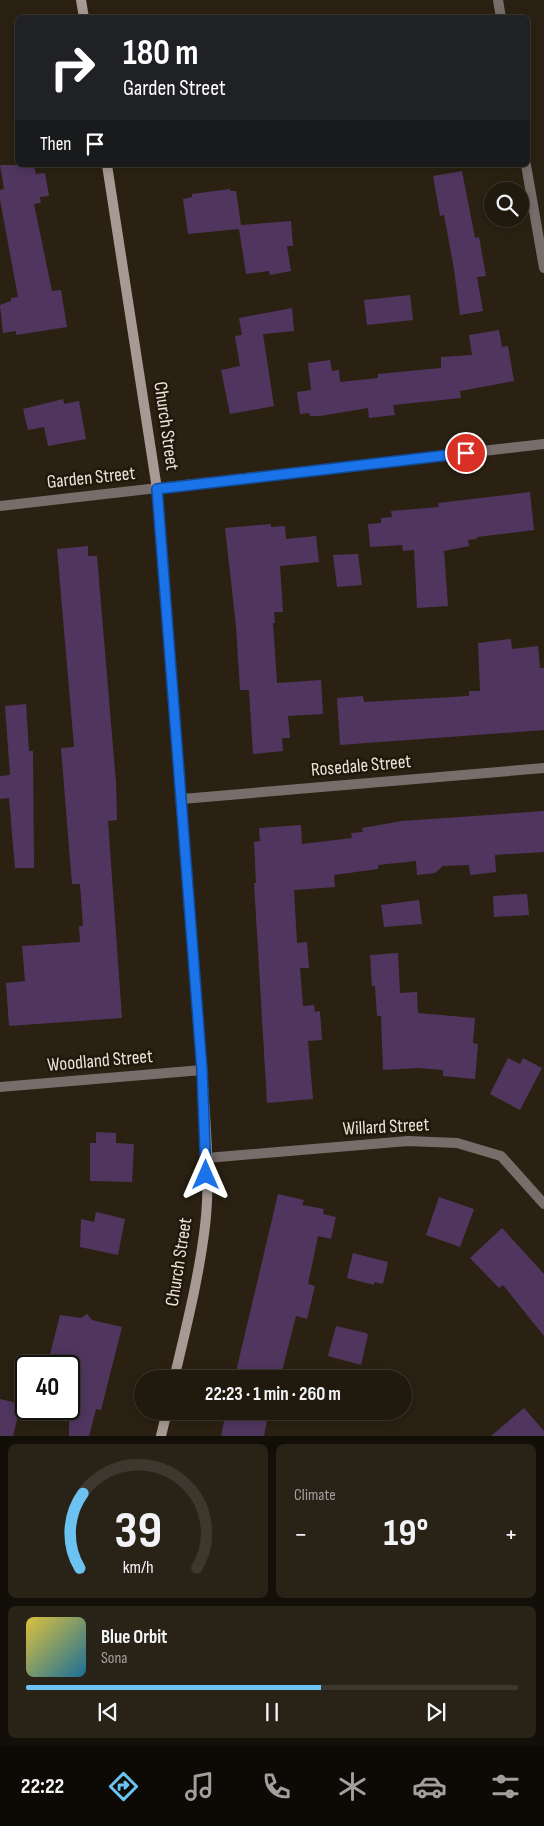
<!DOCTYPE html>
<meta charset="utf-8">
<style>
:root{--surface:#20190e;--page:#282217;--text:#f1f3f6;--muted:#a2a09e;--line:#3d382e;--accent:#6cc3f2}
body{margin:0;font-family:"Sofia Sans Condensed",sans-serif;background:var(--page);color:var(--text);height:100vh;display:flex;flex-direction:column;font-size:19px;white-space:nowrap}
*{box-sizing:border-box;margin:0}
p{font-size:16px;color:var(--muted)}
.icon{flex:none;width:28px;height:28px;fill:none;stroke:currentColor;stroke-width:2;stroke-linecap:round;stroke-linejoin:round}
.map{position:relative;height:1436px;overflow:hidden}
.details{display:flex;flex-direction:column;gap:8px;padding:8px;background:#120e08;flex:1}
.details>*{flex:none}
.hud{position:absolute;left:15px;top:15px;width:515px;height:152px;border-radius:8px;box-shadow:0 2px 12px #0003,0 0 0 1px var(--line);background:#202124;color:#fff;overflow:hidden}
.buttons{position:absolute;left:484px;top:182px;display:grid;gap:10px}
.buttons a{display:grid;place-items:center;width:45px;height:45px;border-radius:50%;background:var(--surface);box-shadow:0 2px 12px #0003,0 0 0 1px var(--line);font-size:25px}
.speed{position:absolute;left:15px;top:1355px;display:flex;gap:10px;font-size:25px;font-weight:700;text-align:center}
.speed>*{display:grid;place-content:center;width:65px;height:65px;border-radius:50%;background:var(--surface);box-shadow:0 2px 12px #0003,0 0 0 1px var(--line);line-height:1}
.speed .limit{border:2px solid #111;border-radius:8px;background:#fff;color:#111}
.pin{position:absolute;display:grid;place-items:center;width:42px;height:42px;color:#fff;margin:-21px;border:2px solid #fff;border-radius:50%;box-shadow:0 1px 5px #0007}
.me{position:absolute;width:55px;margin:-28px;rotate:0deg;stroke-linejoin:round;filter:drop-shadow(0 0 4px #0008)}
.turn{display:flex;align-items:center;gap:18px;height:105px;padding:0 25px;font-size:22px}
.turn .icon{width:65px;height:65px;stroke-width:2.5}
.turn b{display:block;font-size:35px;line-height:42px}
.then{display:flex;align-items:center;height:48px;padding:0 25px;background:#0003;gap:10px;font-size:19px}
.big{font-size:38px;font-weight:700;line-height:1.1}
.details .card{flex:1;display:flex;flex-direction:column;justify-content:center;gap:8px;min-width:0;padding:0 18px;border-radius:8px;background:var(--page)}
.details .dial{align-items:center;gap:0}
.dial svg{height:130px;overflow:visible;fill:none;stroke:var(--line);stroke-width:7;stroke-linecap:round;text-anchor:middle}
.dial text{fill:var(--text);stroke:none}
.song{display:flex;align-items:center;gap:15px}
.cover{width:60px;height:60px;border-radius:8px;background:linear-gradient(135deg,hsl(50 70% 55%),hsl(200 70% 35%))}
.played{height:5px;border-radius:2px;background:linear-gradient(90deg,var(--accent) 60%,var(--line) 60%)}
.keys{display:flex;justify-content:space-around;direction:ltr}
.heat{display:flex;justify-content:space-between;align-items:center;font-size:28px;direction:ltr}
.details .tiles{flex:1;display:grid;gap:8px;grid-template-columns:1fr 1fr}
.card:last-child{grid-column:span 2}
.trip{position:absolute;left:134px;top:1370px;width:278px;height:50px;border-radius:25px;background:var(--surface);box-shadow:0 2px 12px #0003,0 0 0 1px var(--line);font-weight:700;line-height:50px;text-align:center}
.tab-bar{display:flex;height:80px;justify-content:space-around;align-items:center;background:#0d0a06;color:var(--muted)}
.tab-bar .icon{width:35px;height:35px}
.tab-bar .active{color:var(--accent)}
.tab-bar b{font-size:22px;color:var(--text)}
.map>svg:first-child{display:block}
.building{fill:#50365f}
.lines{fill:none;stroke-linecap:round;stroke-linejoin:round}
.street{stroke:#776e6b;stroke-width:10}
.secondary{stroke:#a89994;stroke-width:10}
.route-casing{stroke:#114b97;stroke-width:12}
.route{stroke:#1a73e8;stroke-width:9}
.labels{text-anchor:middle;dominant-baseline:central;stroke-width:5;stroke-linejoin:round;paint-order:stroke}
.street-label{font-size:19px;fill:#ebe4dc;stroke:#21170a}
</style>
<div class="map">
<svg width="544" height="1436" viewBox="0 0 544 1436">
<rect width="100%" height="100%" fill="#2a2113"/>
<g class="building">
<polygon points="0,165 34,165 36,174 45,173 49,196 40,197 41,203 34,204 52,291 61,290 67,327 16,335 16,331 3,333 0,305 11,301 11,298 18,297 0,200 0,190 4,189"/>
<polygon points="462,171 475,238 479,237 486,276 477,277 483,311 460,315 454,269 444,215 440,216 433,176"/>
<polygon points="230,189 230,191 236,191 241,225 291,221 293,246 287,246 291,271 270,275 269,271 246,274 239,229 188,234 183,199 192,197 192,194"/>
<polygon points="410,295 413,320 367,325 364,300"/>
<polygon points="292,308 294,331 263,334 274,406 230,414 221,370 240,366 235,336 242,335 239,318"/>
<polygon points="499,330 502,347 508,346 514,381 460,391 461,398 393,405 395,415 369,418 368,408 320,416 310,416 309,413 300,414 297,392 311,390 308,363 330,360 332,371 339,370 340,382 378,378 378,374 441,368 441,357 472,355 469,335"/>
<polygon points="63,399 64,404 79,401 86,439 48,446 44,427 28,430 23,409"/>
<polygon points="530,492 534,530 477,537 477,539 468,540 469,546 444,551 448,606 417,608 414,550 403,551 402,545 370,547 368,524 381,523 381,518 392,517 391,511 439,507 438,503"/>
<polygon points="271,524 271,527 285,526 286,539 316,536 319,562 280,566 283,612 274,612 275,623 273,623 277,683 321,680 323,714 288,716 290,738 282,738 283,751 253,754 249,690 240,690 236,626 225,528"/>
<polygon points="88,546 88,556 97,556 116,783 117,820 108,821 122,1018 9,1026 6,983 25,981 22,946 80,942 79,926 83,926 80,884 72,884 61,748 74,747 57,549"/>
<polygon points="358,554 362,585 337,587 333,555"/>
<polygon points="511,639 512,649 538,646 540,668 544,668 544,730 340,745 337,698 363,696 364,702 469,696 469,691 480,691 478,643"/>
<polygon points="26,704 29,751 33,751 34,868 15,868 9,798 0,799 0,776 10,775 5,706"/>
<polygon points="544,811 544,852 495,855 496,872 470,875 469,865 443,866 435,873 417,875 416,861 378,865 378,869 334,875 335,887 294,890 297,943 307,942 309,968 300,968 303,1006 314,1005 315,1012 320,1011 322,1040 308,1041 313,1099 267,1103 254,883 256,883 254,842 260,841 259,828 301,825 302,844 352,838 351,833 363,832 362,828 402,821"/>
<polygon points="527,894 529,915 494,917 493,896"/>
<polygon points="419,900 422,924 384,927 381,905"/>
<polygon points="398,953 400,993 417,992 418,1013 475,1018 473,1043 478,1044 475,1079 443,1076 443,1070 418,1068 383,1070 381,1016 377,1016 375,986 372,986 370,955"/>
<polygon points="508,1058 520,1064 523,1058 542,1068 520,1110 490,1094"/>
<polygon points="96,1132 116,1133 116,1143 134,1144 132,1182 90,1181 90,1143 96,1143"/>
<polygon points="278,1194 304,1200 302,1205 324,1209 323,1214 336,1217 331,1239 318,1236 308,1284 315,1286 307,1319 296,1316 280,1379 247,1379 235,1376"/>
<polygon points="439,1197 474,1209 460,1247 426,1235"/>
<polygon points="96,1212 125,1219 118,1255 80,1247 81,1219 94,1222"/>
<polygon points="502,1228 544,1274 544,1336 503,1285 499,1288 470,1258"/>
<polygon points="353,1253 388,1262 383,1284 374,1282 374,1285 347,1278"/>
<polygon points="87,1314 92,1320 122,1327 101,1410 96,1409 89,1436 69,1436 69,1366 47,1366 60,1315 81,1318"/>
<polygon points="336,1326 366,1333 368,1335 361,1365 328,1356"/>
<polygon points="0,1399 21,1404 13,1436 0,1436"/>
<polygon points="524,1408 544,1431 544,1436 491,1436"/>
<polygon points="226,1411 269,1411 264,1436 221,1436"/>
</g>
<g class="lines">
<g class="street">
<polyline points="498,0 501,18"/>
<polyline points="526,165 544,268"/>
<polyline points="0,506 544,444"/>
<polyline points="182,799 544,768"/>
<polyline points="0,1087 202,1070"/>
<polyline points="207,1158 408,1141 457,1143 501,1156 544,1204"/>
</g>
<g class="secondary">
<polyline points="81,0 84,18"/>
<path d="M107,165L157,489L202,1070C205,1121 211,1175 205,1226C199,1277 186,1328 174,1379"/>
<polyline points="161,1436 167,1411"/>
</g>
</g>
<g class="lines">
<defs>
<polyline id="route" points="206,1175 202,1070 157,489 466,453"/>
</defs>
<use href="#route" class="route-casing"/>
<use href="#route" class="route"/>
</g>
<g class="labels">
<g class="street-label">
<text transform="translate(166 426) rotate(82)">Church Street</text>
<text transform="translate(91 478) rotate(-6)">Garden Street</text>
<text transform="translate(361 766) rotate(-5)">Rosedale Street</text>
<text transform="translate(100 1061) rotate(-5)">Woodland Street</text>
<text transform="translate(386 1127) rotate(-3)">Willard Street</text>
<text transform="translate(179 1262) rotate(-81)">Church Street</text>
</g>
</g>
</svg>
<div class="buttons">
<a><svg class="icon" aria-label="search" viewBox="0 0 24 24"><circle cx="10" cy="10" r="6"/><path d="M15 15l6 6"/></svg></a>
</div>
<div class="speed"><div class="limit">40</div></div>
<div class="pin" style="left:466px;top:453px;background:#d93025"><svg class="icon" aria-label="arrive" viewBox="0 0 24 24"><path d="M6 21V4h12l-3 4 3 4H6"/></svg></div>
<svg class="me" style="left:206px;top:1175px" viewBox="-20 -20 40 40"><path d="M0-17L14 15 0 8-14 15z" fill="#1a73e8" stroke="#fff" stroke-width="4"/></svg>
<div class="trip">22:23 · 1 min · 260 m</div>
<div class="hud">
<div class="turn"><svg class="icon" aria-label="right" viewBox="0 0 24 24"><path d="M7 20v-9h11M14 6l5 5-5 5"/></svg><div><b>180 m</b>Garden Street</div></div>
<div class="then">Then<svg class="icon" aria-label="arrive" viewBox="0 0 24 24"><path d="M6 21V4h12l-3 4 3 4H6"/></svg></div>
</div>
</div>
<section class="details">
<div class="tiles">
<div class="card dial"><svg viewBox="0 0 100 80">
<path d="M14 69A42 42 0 1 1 86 69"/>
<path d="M14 69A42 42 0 0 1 16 23" stroke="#6cc3f2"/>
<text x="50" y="56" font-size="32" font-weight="700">39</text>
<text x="50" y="72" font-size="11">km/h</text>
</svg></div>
<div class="card"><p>Climate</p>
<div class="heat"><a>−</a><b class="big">19°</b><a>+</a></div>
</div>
<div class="card">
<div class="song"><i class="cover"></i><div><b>Blue Orbit</b><p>Sona</p></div></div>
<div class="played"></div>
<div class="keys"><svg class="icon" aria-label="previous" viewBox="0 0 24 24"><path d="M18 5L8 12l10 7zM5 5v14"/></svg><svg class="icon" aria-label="pause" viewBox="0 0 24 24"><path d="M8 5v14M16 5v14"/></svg><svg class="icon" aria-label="next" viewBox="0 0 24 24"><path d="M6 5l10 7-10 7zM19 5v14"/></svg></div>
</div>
</div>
</section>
<nav class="tab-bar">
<b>22:22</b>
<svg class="icon active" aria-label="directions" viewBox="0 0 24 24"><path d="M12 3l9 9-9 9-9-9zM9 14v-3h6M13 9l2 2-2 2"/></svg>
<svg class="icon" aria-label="music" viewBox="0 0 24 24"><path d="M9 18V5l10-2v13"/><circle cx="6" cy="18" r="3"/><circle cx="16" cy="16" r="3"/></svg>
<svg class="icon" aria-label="phone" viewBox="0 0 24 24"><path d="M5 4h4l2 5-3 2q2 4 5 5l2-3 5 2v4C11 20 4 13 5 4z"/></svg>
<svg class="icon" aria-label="climate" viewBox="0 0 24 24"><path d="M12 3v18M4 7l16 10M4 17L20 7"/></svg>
<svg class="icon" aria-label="car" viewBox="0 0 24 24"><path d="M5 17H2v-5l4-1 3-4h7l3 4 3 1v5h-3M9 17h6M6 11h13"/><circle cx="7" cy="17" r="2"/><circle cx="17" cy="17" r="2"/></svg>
<svg class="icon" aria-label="filters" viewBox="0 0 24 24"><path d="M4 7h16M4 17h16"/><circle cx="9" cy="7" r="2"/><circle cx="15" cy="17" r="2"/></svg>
</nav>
